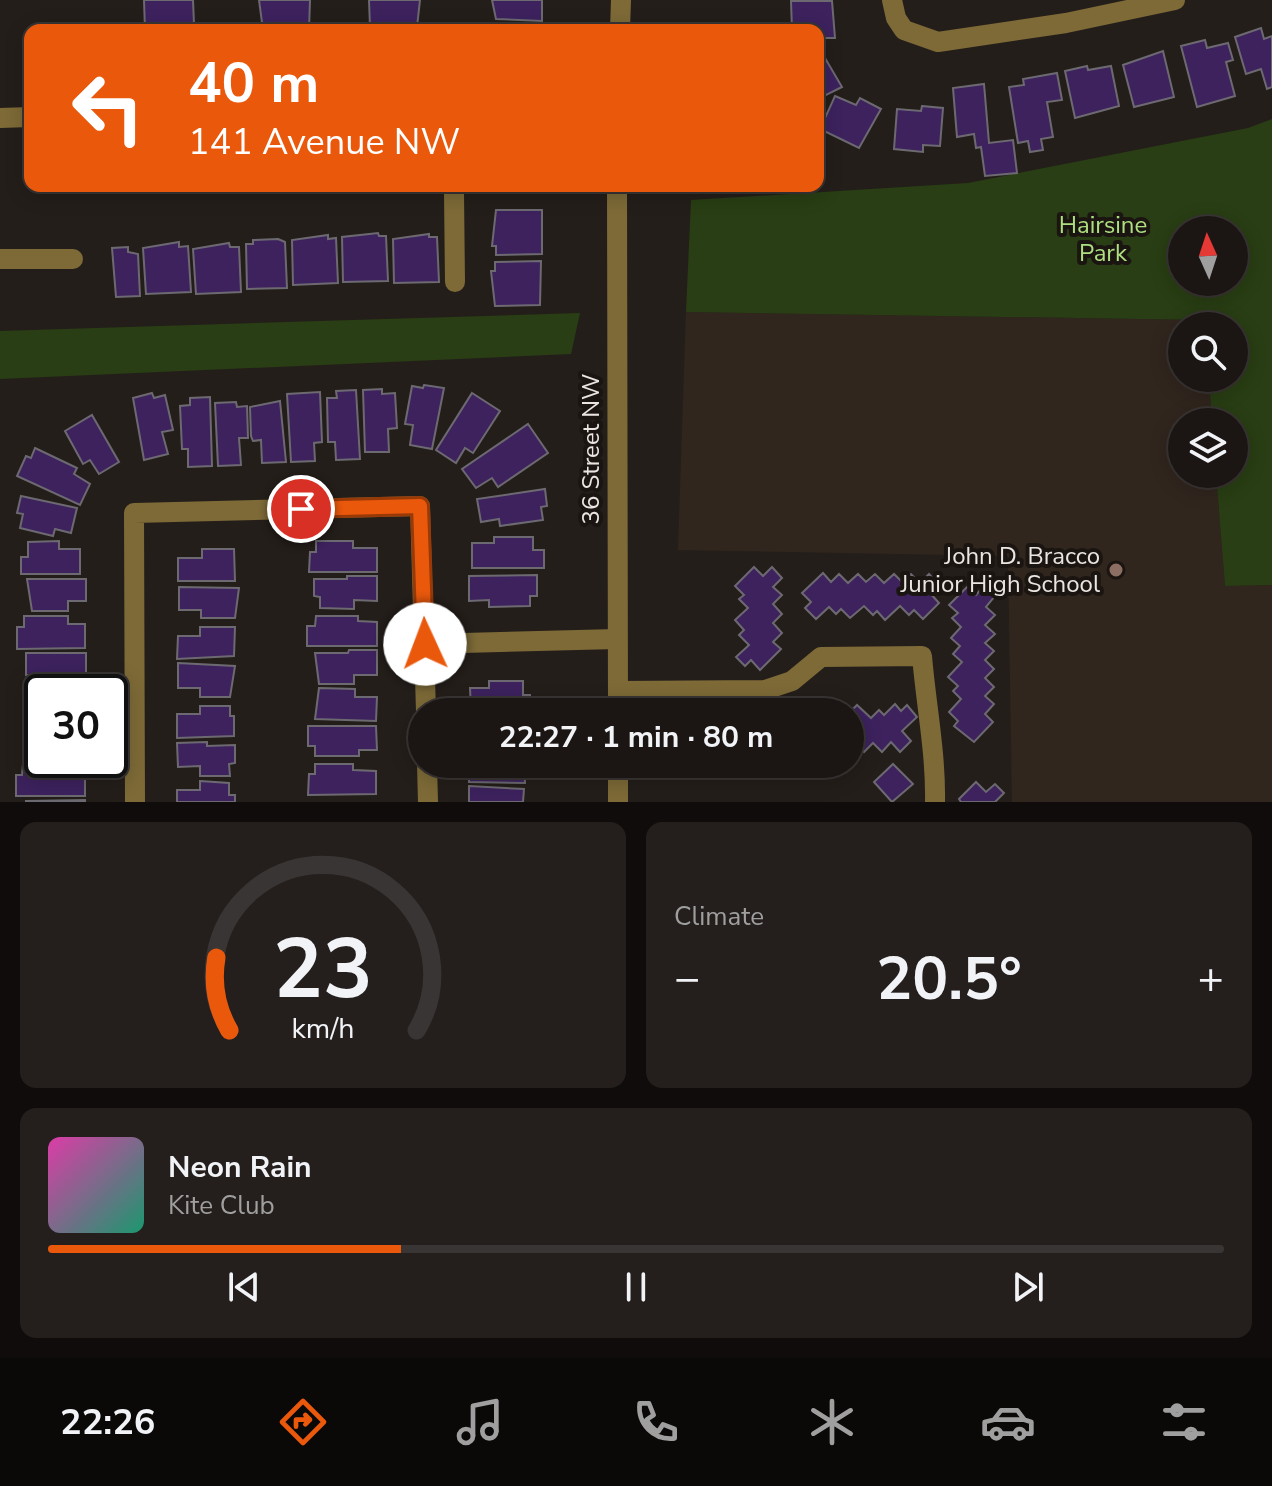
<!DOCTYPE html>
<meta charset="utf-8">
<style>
:root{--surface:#1b1614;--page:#241f1d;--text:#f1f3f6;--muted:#a09fa0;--line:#393534;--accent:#ea580c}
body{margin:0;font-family:"Nunito Sans",sans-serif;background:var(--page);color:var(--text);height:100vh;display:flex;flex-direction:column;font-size:30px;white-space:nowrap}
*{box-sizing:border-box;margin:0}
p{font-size:26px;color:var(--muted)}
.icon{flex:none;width:44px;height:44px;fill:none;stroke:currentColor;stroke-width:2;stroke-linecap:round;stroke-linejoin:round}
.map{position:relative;height:802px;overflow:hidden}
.details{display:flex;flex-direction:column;gap:20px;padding:20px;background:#0f0c0b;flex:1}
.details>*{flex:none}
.hud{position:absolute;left:24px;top:24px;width:800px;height:168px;border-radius:16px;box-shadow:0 4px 20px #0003,0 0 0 2px var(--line);background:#ea580c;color:#fff;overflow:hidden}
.needle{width:52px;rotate:357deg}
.fabs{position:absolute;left:1168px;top:216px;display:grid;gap:16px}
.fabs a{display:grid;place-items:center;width:80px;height:80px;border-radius:50%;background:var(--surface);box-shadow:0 4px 20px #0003,0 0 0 2px var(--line);font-size:40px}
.speed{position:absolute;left:24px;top:674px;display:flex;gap:16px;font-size:40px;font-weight:700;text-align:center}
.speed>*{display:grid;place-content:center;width:104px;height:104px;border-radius:50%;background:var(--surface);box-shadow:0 4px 20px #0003,0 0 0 2px var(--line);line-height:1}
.speed .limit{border:4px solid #111;border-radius:12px;background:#fff;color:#111}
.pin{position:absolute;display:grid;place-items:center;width:68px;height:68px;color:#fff;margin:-34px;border:4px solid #fff;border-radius:50%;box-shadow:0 2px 8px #0007}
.me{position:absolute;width:88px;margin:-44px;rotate:358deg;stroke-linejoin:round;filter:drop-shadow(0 0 6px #0008)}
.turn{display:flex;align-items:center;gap:28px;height:168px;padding:0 32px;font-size:36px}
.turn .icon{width:104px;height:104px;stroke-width:2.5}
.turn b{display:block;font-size:56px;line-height:68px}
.big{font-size:60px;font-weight:700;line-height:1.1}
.details .widget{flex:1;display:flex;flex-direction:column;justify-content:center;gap:12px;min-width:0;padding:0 28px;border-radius:16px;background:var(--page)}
.details .dial{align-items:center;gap:0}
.dial svg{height:208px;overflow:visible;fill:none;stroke:var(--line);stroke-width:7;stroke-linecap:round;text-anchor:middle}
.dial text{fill:var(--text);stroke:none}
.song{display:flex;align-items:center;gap:24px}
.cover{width:96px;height:96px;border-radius:12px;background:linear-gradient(135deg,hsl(320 70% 55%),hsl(160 70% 35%))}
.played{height:8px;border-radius:4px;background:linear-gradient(90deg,var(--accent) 30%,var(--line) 30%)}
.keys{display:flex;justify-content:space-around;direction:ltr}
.heat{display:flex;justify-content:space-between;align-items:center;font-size:44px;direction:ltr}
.details .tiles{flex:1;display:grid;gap:20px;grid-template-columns:1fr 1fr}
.widget:last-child{grid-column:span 2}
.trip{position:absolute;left:408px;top:698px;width:456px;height:80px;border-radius:40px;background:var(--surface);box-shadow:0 4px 20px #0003,0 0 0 2px var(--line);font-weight:700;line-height:80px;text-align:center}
.menu{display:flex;height:128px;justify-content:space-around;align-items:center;background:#0b0908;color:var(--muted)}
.menu .icon{width:56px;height:56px}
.menu .active{color:var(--accent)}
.menu b{font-size:36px;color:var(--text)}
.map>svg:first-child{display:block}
.built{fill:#31261e}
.green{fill:#293e14;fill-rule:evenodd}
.building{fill:#3d225e;stroke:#6c6971;stroke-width:2}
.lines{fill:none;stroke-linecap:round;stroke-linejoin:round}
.minor{stroke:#7d6a37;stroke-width:20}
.route-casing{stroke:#983908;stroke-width:20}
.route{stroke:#ea580c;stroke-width:14}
.education-dot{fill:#8d6e63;stroke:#1b1511;stroke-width:3}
.labels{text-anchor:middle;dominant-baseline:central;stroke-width:8;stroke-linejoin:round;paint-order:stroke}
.park-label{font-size:24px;fill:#addf80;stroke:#1b1511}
.street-label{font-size:24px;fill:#eae5e3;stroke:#1b1511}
.poi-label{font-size:24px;fill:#eae5e3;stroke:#1b1511;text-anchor:end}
</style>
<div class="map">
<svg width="1272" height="802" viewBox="0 0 1272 802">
<rect width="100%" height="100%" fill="#241e1a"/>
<polygon class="built" points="686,312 1204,320 1204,326 1182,326 1182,378 1209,378 1212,422 1182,422 1182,474 1216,474 1225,586 1272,585 1272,802 1012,802 1008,556 678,550"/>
<g class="green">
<path d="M1272,119V585L1225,586L1216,474H1234V422H1212L1209,378H1234V326H1204L1203,320L686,312L691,200L968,183L1248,128ZM1182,230H1234V282H1182Z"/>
<polygon points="580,313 571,354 0,379 0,331"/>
</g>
<g class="building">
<polygon points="144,0 193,0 194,24 189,24 189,30 145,30"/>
<polygon points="259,0 310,0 309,30 263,30"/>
<polygon points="420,0 417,27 370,27 369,0"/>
<polygon points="492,0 542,0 542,21 496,19"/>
<polygon points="791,1 832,1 835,38 818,38 818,30 792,30"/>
<polygon points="494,25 540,27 540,30 494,30"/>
<polygon points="1261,28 1264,39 1272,36 1272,87 1267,89 1261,69 1246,74 1235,37"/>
<polygon points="1205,40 1207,48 1228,43 1233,60 1226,62 1235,96 1197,107 1181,46"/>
<polygon points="1163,51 1174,97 1134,107 1123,65"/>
<polygon points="825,58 842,87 818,99 818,61"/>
<polygon points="1087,66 1088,70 1111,66 1119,106 1075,118 1065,71"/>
<polygon points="1057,73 1062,100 1047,102 1053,137 1041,139 1043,150 1030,152 1028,141 1018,143 1009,87 1024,85 1023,79"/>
<polygon points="984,84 989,143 1013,140 1017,173 985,176 981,147 976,148 974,134 957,137 953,88"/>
<polygon points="835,96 856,105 860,98 881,109 859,148 820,129"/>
<polygon points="922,106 943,108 940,146 923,145 923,152 894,149 897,109 921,111"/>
<polygon points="496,210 542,210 542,254 496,255 496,246 492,246"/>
<polygon points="378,233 379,236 386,236 388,281 343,282 342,237"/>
<polygon points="429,234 429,237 437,237 439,282 394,283 393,239"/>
<polygon points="328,235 328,239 336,238 338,283 293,285 292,240"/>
<polygon points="278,239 285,242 287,288 247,289 246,244 253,244 253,240"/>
<polygon points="179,242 179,247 188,246 191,292 146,294 143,248"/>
<polygon points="229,243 230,247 239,247 241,292 196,294 193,249"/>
<polygon points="128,247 128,252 138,254 140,296 116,297 112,248"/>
<polygon points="541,261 540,305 495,306 491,271 495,271 495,262"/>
<polygon points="424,385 444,388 432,449 410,445 413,425 405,424 412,386 423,388"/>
<polygon points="382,389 382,394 395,393 397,428 388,429 389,452 365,452 363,390"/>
<polygon points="356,390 360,459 336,460 335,442 328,442 327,398 337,398 336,391"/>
<polygon points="320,392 322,442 314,443 315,461 291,462 287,394"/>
<polygon points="152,393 154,398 165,395 173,430 162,432 168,454 144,460 133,398"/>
<polygon points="472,393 500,411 473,453 465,448 456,463 436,450"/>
<polygon points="210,397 212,466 188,467 188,449 182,449 180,406 190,405 190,398"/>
<polygon points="280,401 286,462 262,463 261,440 253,441 251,436 250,407"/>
<polygon points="236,402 237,407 247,406 248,438 239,438 241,465 218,466 215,403"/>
<polygon points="92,415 119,462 99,474 90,460 83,464 65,431"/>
<polygon points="528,424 548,453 498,487 492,478 476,488 462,469"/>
<polygon points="35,448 77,468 74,474 90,484 80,505 17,476 26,456 31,458"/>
<polygon points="545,489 547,506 541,507 543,520 500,526 499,519 481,522 477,499"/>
<polygon points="21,496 77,508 71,533 55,529 53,536 20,528 23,514 17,513"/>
<polygon points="494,537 533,537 533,550 544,550 544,568 472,568 472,543 494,543"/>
<polygon points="59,541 59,549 80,549 80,574 21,574 21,557 28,557 28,542"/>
<polygon points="316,541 353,541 353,548 377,548 377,572 309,572 310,552 316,552"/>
<polygon points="202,549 234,549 235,581 178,581 178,558 202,558"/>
<polygon points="754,567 763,576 772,567 782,578 773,587 782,595 773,604 782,614 773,623 782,633 773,642 781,649 760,670 751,660 745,666 736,657 749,645 739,635 744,630 735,620 748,608 739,599 744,595 735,586"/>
<polygon points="823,573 831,582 839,574 848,583 858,574 866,582 875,574 884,583 894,574 902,582 911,574 920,583 929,574 939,585 930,593 939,603 923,619 914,610 909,615 900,606 885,620 877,611 873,615 864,606 850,618 841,609 836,614 829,607 816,619 805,608 811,602 802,593"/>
<polygon points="537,575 537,596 530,596 530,606 489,607 489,600 469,601 469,576"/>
<polygon points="347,576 377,576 377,601 354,600 354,609 320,608 320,597 314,596 314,579 347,579"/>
<polygon points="27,579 86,579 86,601 68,601 68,611 32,611"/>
<polygon points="179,587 239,588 235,618 201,618 201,610 179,610"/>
<polygon points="967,587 976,595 983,587 994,597 986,607 995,615 985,625 995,634 985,643 994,651 985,660 994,669 985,678 994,687 985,696 994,704 985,714 993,722 974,742 954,726 958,721 949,712 961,699 953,691 958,686 948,677 962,662 953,654 960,646 951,638 961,627 952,618 958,613 949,605"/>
<polygon points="24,616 68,616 68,624 85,624 85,648 17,649 17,627 24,627"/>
<polygon points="316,616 358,616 358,621 377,622 377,646 307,646 307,626 315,626"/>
<polygon points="200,627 235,627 234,656 177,659 178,636 200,636"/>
<polygon points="349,650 377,650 377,675 354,675 354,684 319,684 315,653 348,653"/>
<polygon points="26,653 86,653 86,677 67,677 67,686 31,686 31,675 26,675"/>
<polygon points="178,663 235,666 230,697 200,697 200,688 178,688"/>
<polygon points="489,681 523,681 523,695 530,695 530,712 471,711 470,688 489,688"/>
<polygon points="319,688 355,689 355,697 377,697 376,721 315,719"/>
<polygon points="35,691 75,691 75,692 42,692 42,723 32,723"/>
<polygon points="822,703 831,712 812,712"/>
<polygon points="895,704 901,711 907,705 917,717 902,731 911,741 900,752 891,742 882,752 873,743 864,752 855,742 850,747 850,712 857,705 871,718 879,710 884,715"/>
<polygon points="200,706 230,706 230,716 234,716 234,736 177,738 177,714 200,714"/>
<polygon points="308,726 376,726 377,750 359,750 359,756 315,756 315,746 308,746"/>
<polygon points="27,727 42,727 42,760 69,760 31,761"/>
<polygon points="207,742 207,746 235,745 235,763 229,764 230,776 200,776 200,766 178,767 177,743"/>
<polygon points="23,764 68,764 68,773 85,773 85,796 16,796 16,775 22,775"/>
<polygon points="315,764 353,764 353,770 376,771 376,794 308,795 309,774 315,774"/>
<polygon points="469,764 524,764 525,783 469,782"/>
<polygon points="893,764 913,784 892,802 874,782"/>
<polygon points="200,781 229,783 229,795 235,795 235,802 177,802 177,790 200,790"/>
<polygon points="976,782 986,792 995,784 1004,793 995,802 961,802 959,799"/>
<polygon points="469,786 524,789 523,802 469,802"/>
<polygon points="85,800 85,802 26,802 26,801"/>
</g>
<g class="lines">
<g class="minor">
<polyline points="892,0 896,18 904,30 938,42 1066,23 1175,0"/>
<polyline points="620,30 621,0"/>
<polyline points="0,118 30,117"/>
<polyline points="617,186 618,712"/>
<polyline points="454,193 455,282"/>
<polyline points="0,259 73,259"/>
<polyline points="425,644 617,639"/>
<path d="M618,691L765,690L792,681L821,657L922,656C926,704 936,754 935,802"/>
<polyline points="427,764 428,802"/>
<polyline points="618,764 618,802"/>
<polyline points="135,802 134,513 420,506 426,712"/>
</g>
</g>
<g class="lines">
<defs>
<polyline id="route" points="301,509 420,506 425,644"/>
</defs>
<use href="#route" class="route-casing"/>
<use href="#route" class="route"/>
</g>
<circle class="education-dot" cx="1116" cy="570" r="8"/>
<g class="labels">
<g class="park-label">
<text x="1103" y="225">Hairsine<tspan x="1103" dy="28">Park</tspan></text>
</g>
<g class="street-label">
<text transform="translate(591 449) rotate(-90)">36 Street NW</text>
</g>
<g class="poi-label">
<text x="1100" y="556">John D. Bracco<tspan x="1100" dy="28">Junior High School</tspan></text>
</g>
</g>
</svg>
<div class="fabs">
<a><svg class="needle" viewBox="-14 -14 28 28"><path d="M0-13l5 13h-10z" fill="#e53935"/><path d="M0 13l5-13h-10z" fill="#a09fa0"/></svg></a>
<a><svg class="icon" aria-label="search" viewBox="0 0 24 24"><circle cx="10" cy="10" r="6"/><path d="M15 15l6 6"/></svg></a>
<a><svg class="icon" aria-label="layers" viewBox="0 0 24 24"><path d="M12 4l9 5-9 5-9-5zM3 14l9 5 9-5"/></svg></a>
</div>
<div class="speed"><div class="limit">30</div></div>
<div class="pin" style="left:301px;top:509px;background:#d93025"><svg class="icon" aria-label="arrive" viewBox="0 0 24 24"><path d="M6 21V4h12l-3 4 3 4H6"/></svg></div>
<svg class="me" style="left:425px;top:644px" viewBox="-20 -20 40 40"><circle r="19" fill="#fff"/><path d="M0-13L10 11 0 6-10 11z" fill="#ea580c"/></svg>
<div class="trip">22:27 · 1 min · 80 m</div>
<div class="hud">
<div class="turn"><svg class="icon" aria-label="left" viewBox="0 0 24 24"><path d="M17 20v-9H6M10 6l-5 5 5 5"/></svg><div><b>40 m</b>141 Avenue NW</div></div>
</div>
</div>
<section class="details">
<div class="tiles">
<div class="widget dial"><svg viewBox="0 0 100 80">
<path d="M14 69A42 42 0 1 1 86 69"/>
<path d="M14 69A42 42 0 0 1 9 41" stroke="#ea580c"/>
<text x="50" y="56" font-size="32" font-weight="700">23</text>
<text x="50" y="72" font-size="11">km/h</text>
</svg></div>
<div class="widget"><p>Climate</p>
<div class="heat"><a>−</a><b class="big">20.5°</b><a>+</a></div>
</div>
<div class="widget">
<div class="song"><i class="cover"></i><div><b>Neon Rain</b><p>Kite Club</p></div></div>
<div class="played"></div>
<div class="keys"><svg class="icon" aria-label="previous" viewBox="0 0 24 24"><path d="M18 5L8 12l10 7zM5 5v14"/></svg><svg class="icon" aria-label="pause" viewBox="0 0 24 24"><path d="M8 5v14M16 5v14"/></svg><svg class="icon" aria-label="next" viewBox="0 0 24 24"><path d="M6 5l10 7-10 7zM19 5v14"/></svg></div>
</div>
</div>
</section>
<nav class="menu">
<b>22:26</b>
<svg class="icon active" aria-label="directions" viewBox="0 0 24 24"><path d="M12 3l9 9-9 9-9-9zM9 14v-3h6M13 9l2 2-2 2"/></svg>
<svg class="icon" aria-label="music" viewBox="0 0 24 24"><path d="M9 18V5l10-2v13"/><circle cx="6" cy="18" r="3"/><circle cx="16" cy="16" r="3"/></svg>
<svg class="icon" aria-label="phone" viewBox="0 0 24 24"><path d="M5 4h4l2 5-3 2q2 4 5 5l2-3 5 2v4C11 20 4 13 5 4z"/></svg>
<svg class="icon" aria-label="climate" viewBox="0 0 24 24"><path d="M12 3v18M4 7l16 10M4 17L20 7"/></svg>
<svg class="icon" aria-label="car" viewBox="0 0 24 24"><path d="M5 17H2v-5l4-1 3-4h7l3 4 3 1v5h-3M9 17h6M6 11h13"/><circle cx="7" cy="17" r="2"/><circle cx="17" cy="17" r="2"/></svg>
<svg class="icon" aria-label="filters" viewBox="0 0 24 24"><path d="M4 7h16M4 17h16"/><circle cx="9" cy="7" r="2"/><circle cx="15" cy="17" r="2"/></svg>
</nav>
